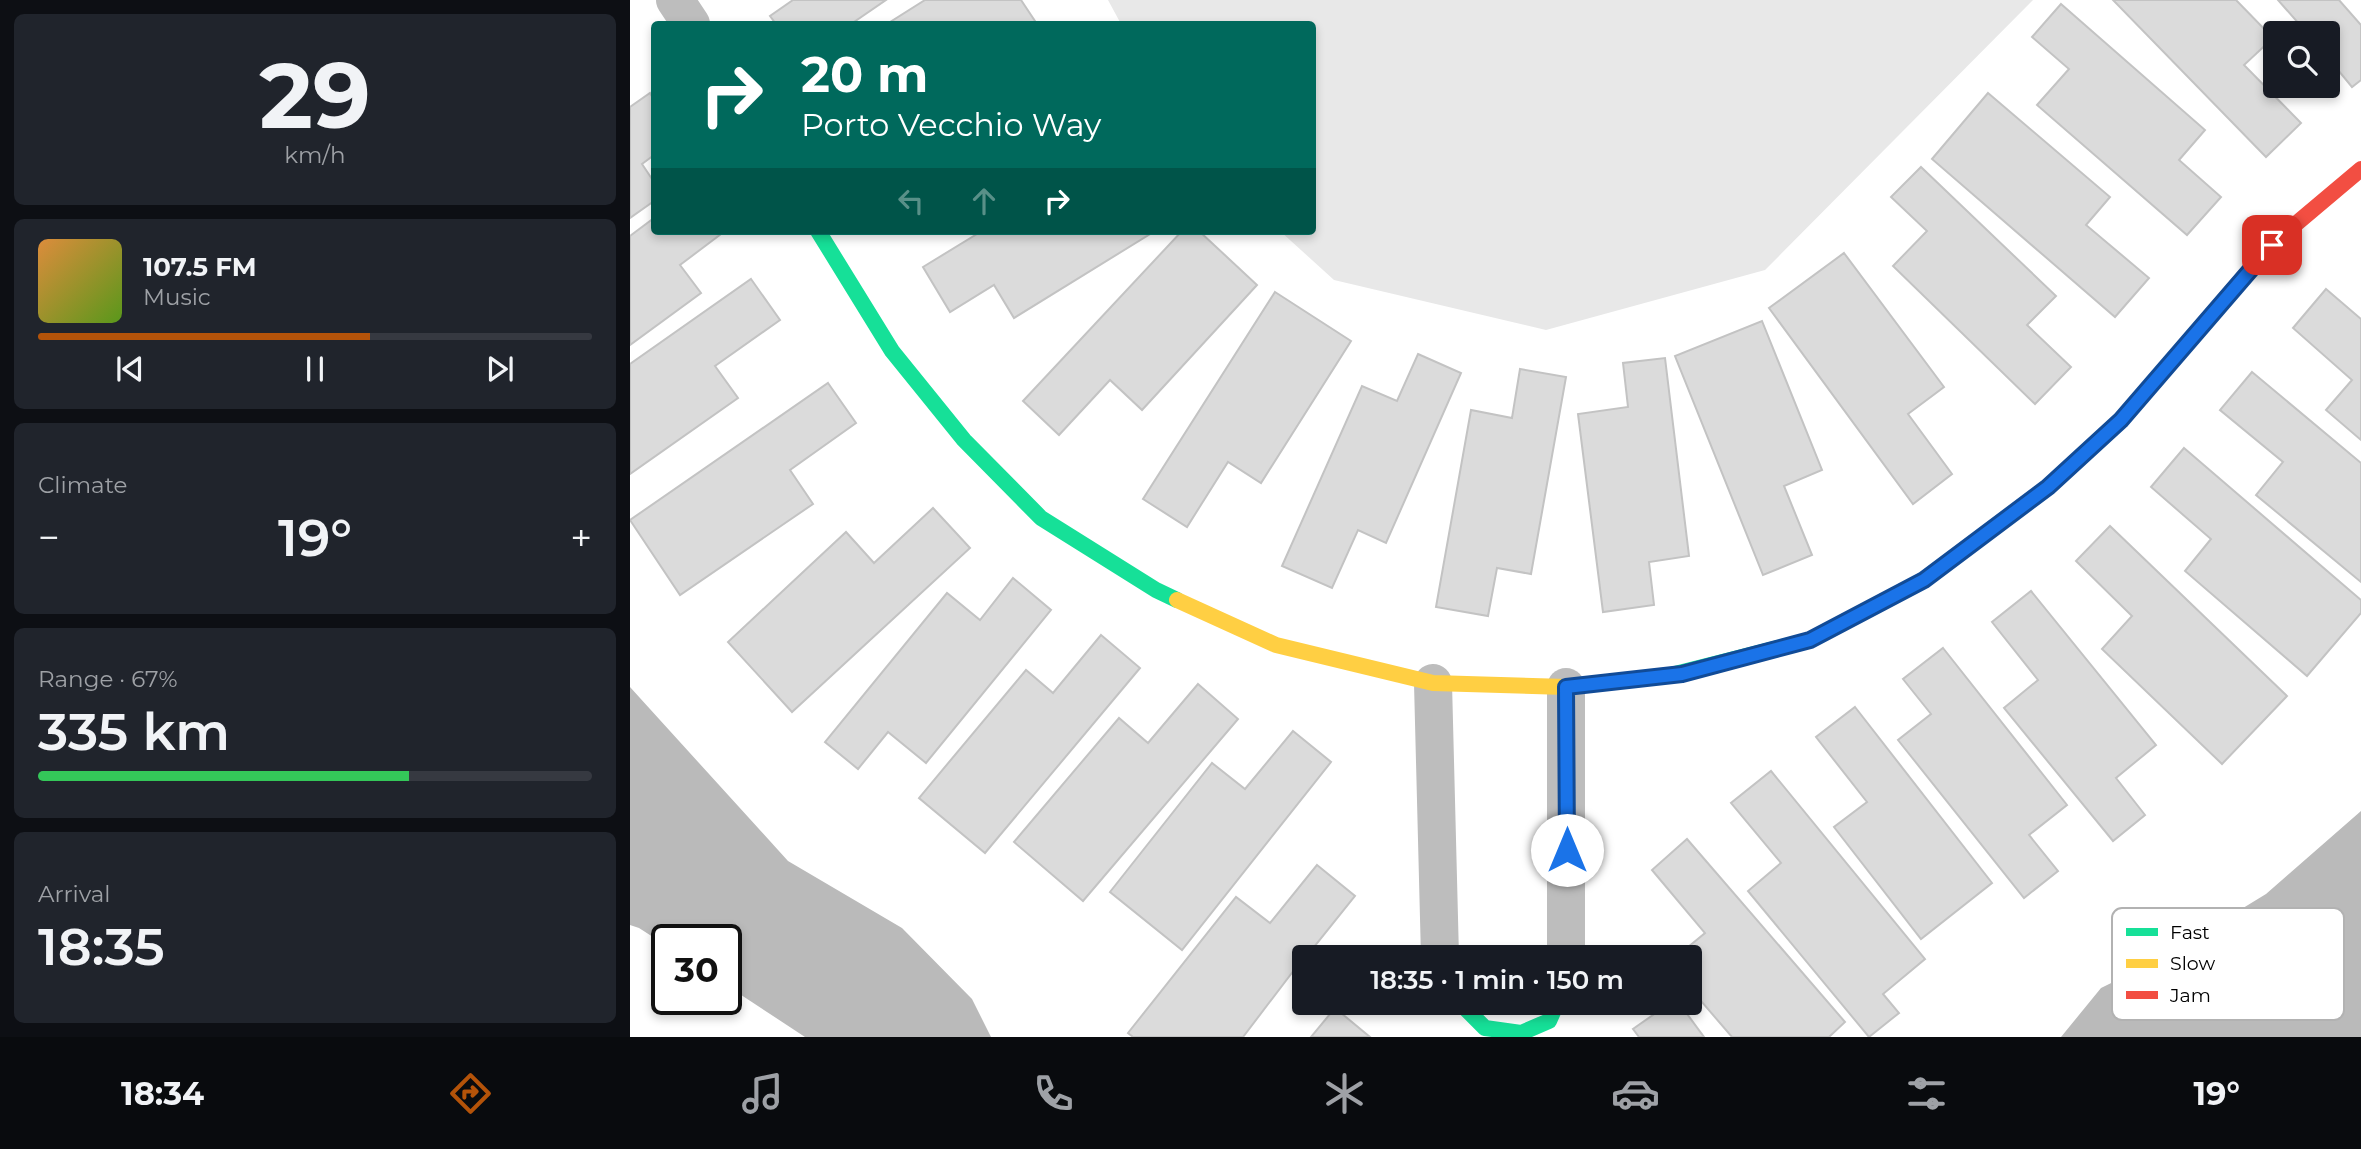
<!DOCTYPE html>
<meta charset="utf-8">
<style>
:root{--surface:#171b24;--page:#20242c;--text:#f1f3f6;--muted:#9ea1a6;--line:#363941;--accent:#b45309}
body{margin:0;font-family:Montserrat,sans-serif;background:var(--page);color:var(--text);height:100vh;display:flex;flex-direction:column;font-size:26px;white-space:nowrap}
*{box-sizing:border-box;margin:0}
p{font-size:23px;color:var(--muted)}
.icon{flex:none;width:38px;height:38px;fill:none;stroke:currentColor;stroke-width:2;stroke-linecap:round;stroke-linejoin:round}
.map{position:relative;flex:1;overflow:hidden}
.drawer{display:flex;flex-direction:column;gap:14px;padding:14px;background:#0d0f14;width:630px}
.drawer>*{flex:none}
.guide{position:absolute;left:21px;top:21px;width:665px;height:214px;border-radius:7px;box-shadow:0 4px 10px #0003;background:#00695c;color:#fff;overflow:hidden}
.buttons{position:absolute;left:1633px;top:21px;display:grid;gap:14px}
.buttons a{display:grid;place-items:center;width:77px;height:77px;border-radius:7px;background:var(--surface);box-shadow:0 4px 10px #0003;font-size:35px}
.speed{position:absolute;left:21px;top:924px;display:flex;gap:14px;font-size:35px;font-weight:700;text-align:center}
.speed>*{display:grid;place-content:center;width:91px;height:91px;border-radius:50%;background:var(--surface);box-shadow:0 4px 10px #0003;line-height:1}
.speed .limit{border:4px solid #111;border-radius:10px;background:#fff;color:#111}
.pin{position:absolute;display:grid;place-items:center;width:60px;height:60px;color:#fff;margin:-30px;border-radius:14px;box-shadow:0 4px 10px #0006}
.me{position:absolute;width:77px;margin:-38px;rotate:0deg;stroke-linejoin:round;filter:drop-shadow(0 0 5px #0008)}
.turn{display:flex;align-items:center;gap:24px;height:147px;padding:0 35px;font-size:32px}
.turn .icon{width:91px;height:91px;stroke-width:2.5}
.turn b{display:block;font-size:49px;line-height:60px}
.lanes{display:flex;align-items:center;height:66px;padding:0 35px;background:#0003;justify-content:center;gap:35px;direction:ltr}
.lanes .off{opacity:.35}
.big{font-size:52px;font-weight:600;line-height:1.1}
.drawer .widget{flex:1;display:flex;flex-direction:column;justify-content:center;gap:10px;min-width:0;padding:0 24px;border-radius:10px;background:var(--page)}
.drawer .dial{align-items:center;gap:0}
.dial b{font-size:91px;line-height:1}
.song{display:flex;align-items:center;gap:21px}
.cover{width:84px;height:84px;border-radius:10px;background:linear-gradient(135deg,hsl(30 70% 55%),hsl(90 70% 35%))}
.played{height:7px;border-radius:4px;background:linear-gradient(90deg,var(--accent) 60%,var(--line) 60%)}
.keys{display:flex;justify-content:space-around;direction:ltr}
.heat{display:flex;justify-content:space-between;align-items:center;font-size:38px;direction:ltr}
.charge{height:10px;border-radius:5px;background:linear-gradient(90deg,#34c759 67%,var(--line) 0)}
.trip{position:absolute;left:662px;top:945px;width:410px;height:70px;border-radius:7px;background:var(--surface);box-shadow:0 4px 10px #0003;font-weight:600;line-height:70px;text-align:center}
.tabs{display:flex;height:112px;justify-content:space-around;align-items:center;background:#090b0e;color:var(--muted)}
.tabs .icon{width:49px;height:49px}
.tabs .on{color:var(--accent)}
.tabs b{font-size:32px;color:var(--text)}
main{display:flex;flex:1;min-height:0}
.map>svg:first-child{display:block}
.green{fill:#e8e8e8}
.water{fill:#bababa}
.building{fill:#dbdbdb;stroke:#c3c3c3;stroke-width:2}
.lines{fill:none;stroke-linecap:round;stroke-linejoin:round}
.street{stroke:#bdbdbd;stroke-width:38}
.fast{stroke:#16e098;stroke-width:16}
.slow{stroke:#ffcf43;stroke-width:16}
.jam{stroke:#f24e42;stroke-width:16}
.route-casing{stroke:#114b97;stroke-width:18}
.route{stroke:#1a73e8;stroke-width:12}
.key{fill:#fff;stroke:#b2b2b2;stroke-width:2}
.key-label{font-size:19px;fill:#000}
</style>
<main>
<section class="drawer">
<div class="widget dial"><b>29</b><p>km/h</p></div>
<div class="widget">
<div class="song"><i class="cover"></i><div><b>107.5 FM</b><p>Music</p></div></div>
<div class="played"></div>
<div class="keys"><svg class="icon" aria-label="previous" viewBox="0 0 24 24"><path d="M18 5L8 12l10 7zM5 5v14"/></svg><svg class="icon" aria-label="pause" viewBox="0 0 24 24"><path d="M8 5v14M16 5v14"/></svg><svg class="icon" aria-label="next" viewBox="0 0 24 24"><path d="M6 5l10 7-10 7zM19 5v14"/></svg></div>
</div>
<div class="widget"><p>Climate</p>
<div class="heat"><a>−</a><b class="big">19°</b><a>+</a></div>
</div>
<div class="widget"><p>Range · 67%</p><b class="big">335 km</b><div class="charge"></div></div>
<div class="widget"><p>Arrival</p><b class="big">18:35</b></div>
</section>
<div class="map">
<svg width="1731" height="1037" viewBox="0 0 1731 1037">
<rect width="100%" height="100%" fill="#fff"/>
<polygon class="green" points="478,0 1403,0 1135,270 916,330 704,280 650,231 682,231 682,24 491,24"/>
<g class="water">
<polygon points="0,687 158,861 272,928 342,999 361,1037 175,1037 96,985 96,940 37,940 37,946 9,928 0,925"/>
<polygon points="1731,811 1731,1037 1431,1037 1471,988 1528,960 1636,894"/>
</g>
<g class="building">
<polygon points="163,0 256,0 221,24 146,24 140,16"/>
<polygon points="295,0 391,0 407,24 257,24"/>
<polygon points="1483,0 1606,0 1643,38 1614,65 1671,123 1636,157"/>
<polygon points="1648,0 1709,0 1731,25 1731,80 1722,87 1698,58 1698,33 1677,33"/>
<polygon points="1431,4 1575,130 1549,160 1591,197 1557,235 1407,105 1439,69 1402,37"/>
<polygon points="20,93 24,100 24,155 12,164 24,182 24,201 0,218 0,107"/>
<polygon points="1358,93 1480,197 1456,225 1519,278 1485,317 1302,159"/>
<polygon points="1291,167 1426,296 1397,325 1441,367 1405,404 1263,266 1297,231 1261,197"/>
<polygon points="24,218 24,231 95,231 50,265 71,293 0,345 0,236"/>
<polygon points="352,231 525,231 384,318 364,285 320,312 293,267"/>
<polygon points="552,231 569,231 627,285 512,410 480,380 429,435 393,401"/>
<polygon points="1214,253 1314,387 1278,414 1322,474 1283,504 1139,308"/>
<polygon points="121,279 150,320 85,366 108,398 0,474 0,364"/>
<polygon points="1696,289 1731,319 1731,440 1696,410 1722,380 1663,328"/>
<polygon points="645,292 721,341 631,483 598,462 557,527 513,499"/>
<polygon points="1132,321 1192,470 1154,486 1182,555 1133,575 1045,356"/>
<polygon points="788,354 831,373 756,543 728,530 702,588 652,566 732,386 767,401"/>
<polygon points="1035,358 1059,556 1019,562 1024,605 973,612 948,414 998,407 993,363"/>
<polygon points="890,369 936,377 901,574 867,568 858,616 806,607 841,410 882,418"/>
<polygon points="1622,372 1731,463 1731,582 1626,495 1653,462 1590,410"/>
<polygon points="198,383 226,423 160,470 183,504 50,595 0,520"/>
<polygon points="1554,448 1731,600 1731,613 1677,676 1555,571 1581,539 1521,487"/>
<polygon points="303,508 340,548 162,712 98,642 216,532 244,563"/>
<polygon points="1480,526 1657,696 1592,764 1472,649 1502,616 1446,561"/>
<polygon points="383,578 421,610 296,763 258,732 228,769 195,742 317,593 350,620"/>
<polygon points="1401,591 1526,745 1486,778 1515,815 1483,841 1374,708 1408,680 1362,622"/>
<polygon points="471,635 510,668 355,853 289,798 396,670 423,693"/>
<polygon points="1313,648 1437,805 1399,835 1428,871 1394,898 1268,740 1301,714 1273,679"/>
<polygon points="568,684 608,719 453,901 384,842 489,718 518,743"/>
<polygon points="1225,707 1362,883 1291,939 1204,827 1237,802 1186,737"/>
<polygon points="663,731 701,762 552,950 480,892 582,763 615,789"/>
<polygon points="1141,771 1295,959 1253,994 1269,1013 1239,1037 1118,891 1151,863 1101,803"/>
<polygon points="1057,839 1215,1022 1199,1037 1102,1037 1059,987 1059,957 1046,957 1075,933 1022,870"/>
<polygon points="687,865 725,896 676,957 674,957 613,1037 503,1037 498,1033 606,897 640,923"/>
<polygon points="1040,1003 1049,1003 1074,1037 1009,1037 1003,1029"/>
<polygon points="705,1008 740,1037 681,1037"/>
</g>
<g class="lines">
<g class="street">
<polyline points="45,0 61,24"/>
<polyline points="803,683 810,957"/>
<polyline points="936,687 936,957"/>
</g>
<g class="fast">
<polyline points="188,231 262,351 334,440 411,518 526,590 547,600"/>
<polyline points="1041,675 1180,640 1294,580 1418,487 1491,420 1570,328"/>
<polyline points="830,1003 855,1028 891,1033 919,1021 927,1003"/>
</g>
<polyline class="slow" points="547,600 646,645 803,683 936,687 1041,675"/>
<polyline class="jam" points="1570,328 1641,245 1731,169"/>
</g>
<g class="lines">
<defs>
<polyline id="route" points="937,850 936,687 1052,674 1180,640 1294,580 1418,487 1491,420 1642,245"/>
</defs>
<use href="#route" class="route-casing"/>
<use href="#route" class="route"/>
</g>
<rect x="1482" y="908" width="232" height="112" rx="10" class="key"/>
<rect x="1496" y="928" width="32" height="8" fill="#16e098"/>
<rect x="1496" y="959" width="32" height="9" fill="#ffcf43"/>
<rect x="1496" y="991" width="32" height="8" fill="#f24e42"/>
<g class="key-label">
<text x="1540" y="939">Fast</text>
<text x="1540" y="970">Slow</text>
<text x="1540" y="1002">Jam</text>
</g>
</svg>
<div class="buttons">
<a><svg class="icon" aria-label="search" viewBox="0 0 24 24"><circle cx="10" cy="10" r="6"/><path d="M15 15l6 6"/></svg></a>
</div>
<div class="speed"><div class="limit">30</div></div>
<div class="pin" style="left:1642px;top:245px;background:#d93025"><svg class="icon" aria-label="arrive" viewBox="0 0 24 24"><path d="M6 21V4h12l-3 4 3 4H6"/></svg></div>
<svg class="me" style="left:937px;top:850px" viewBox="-20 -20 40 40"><circle r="19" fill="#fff"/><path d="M0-13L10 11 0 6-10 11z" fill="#1a73e8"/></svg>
<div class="trip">18:35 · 1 min · 150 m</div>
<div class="guide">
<div class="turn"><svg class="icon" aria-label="right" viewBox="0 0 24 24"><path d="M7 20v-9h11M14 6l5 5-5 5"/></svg><div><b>20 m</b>Porto Vecchio Way</div></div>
<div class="lanes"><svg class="icon off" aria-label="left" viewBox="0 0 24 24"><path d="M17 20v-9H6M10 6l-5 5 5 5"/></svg><svg class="icon off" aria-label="ahead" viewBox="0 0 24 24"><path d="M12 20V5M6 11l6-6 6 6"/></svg><svg class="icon" aria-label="right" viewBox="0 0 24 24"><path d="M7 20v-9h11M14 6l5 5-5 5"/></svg></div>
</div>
</div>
</main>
<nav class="tabs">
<b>18:34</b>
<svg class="icon on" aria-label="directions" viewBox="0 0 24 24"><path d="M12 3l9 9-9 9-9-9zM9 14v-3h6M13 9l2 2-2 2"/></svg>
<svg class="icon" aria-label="music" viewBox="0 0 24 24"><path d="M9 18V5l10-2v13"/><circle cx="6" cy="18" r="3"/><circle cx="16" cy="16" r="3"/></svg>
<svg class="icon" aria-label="phone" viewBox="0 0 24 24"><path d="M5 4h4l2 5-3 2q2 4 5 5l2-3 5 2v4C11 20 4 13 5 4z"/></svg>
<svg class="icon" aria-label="climate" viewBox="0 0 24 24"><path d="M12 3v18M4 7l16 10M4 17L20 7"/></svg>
<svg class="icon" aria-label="car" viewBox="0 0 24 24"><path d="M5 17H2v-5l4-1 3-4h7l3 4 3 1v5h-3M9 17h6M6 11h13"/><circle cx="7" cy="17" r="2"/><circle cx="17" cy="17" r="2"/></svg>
<svg class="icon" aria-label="filters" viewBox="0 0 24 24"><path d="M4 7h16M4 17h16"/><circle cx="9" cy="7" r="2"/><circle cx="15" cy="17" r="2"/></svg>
<b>19°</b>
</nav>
